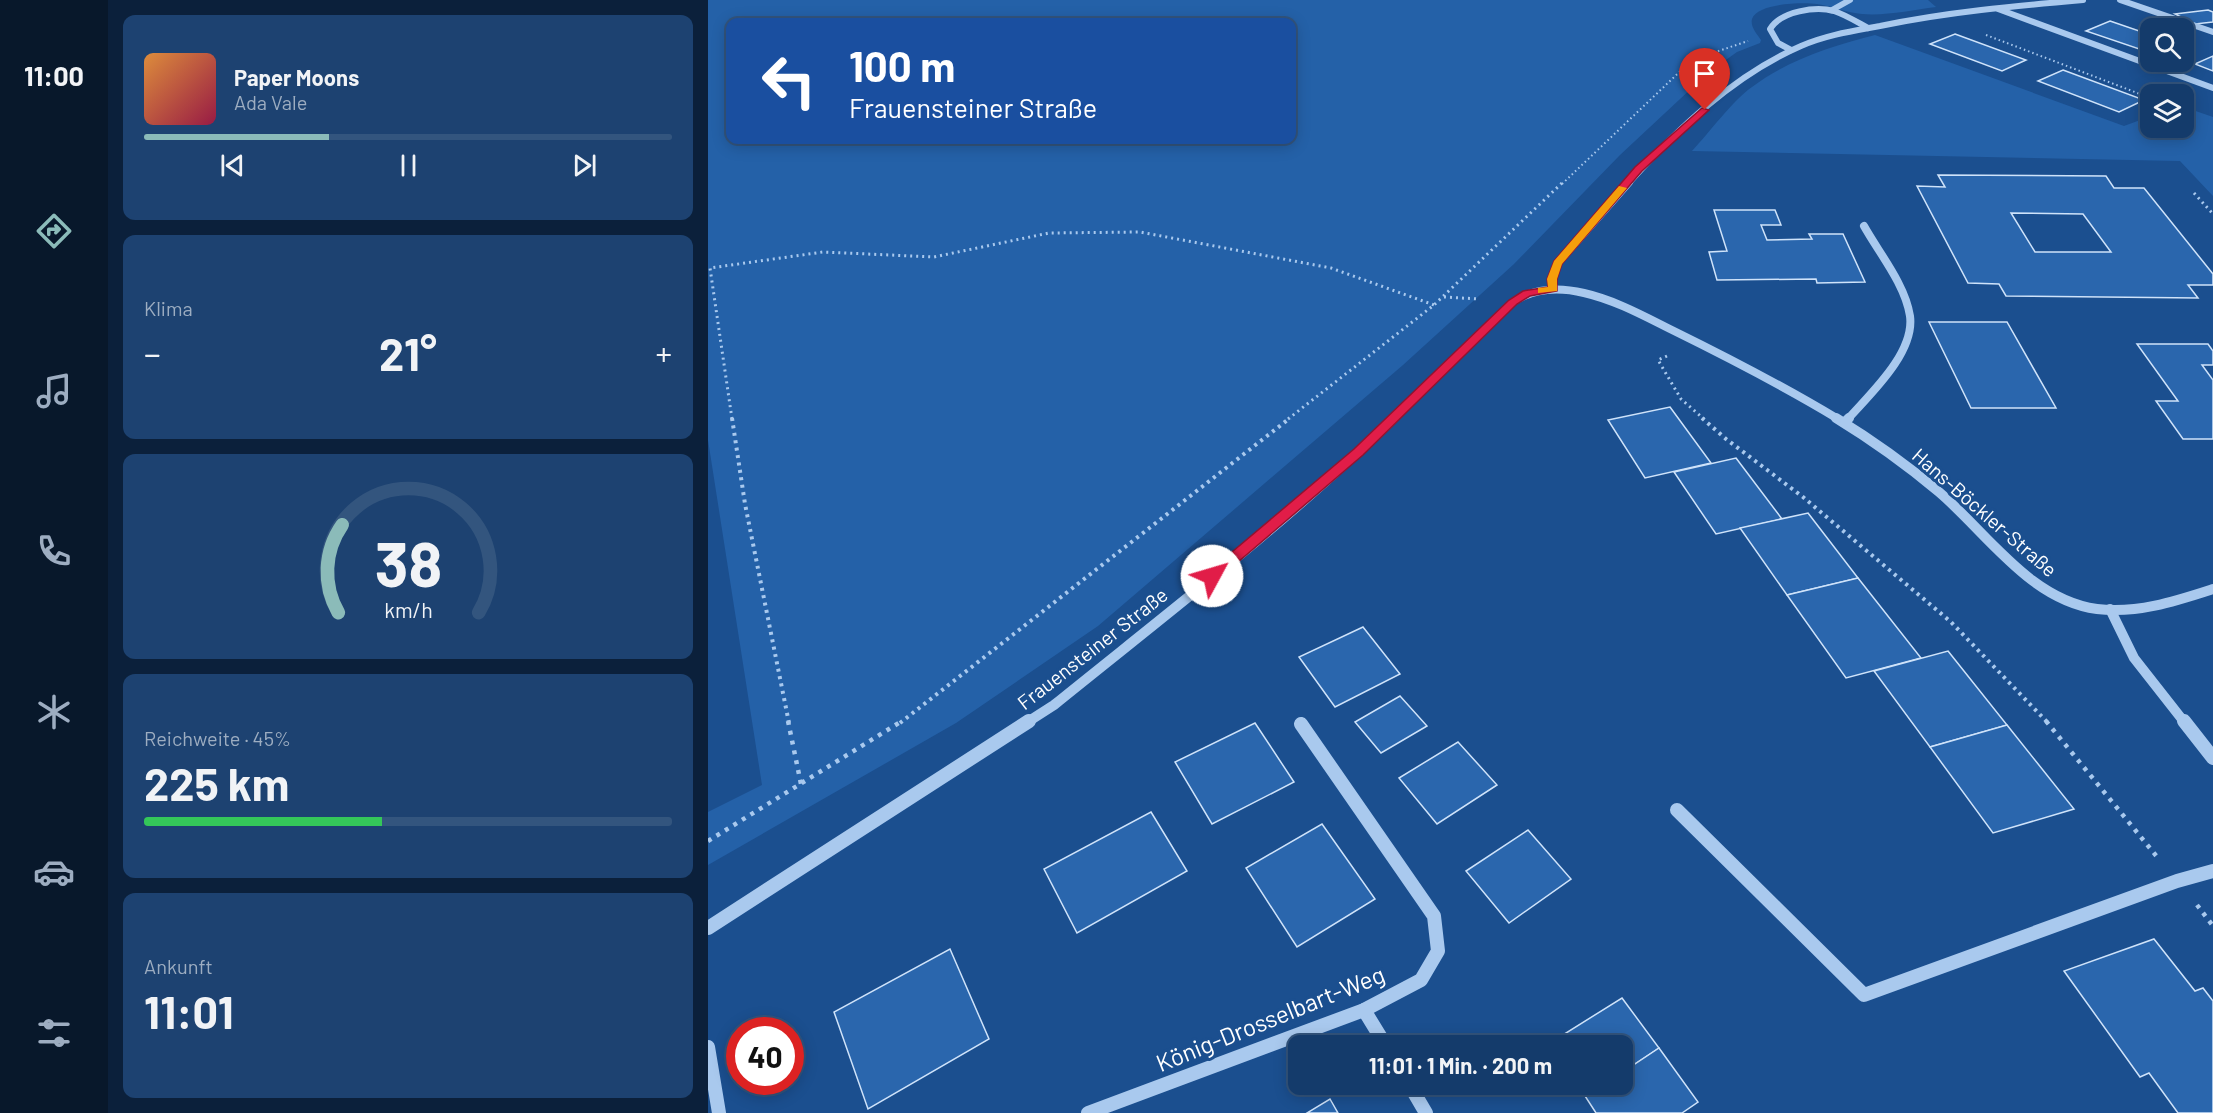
<!DOCTYPE html>
<html lang="de">
<meta charset="utf-8">
<style>
:root{--surface:#143b6b;--page:#1d4271;--text:#f1f3f6;--muted:#9dadc1;--line:#33557e;--accent:#8bbbb9}
body{margin:0;font-family:Barlow,sans-serif;background:var(--page);color:var(--text);height:100vh;display:flex;flex-direction:column;font-size:22px;white-space:nowrap}
*{box-sizing:border-box;margin:0}
p{font-size:20px;color:var(--muted)}
.icon{flex:none;width:33px;height:33px;fill:none;stroke:currentColor;stroke-width:2;stroke-linecap:round;stroke-linejoin:round}
.map{position:relative;flex:1;overflow:hidden}
.side{display:flex;flex-direction:column;gap:15px;padding:15px;background:#0b203b;width:600px}
.side>*{flex:none}
.hud{position:absolute;left:18px;top:18px;width:570px;height:126px;border-radius:12px;box-shadow:0 3px 15px #0003,0 0 0 2px var(--line);background:#1a4fa0;color:#fff;overflow:hidden}
.controls{position:absolute;left:1432px;top:18px;display:grid;gap:12px}
.controls a{display:grid;place-items:center;width:54px;height:54px;border-radius:12px;background:var(--surface);box-shadow:0 3px 15px #0003,0 0 0 2px var(--line);font-size:30px}
.speed{position:absolute;left:18px;top:1017px;display:flex;gap:12px;font-size:30px;font-weight:700;text-align:center}
.speed>*{display:grid;place-content:center;width:78px;height:78px;border-radius:50%;background:var(--surface);box-shadow:0 3px 15px #0003,0 0 0 2px var(--line);line-height:1}
.speed .limit{border:9px solid #d22;background:#fff;color:#111}
.pin{position:absolute;display:grid;place-items:center;width:51px;height:51px;color:#fff;margin:-62px -26px;border-radius:50% 50% 50% 0;rotate:-45deg;box-shadow:0 0 6px #0007}
.pin .icon{rotate:45deg}
.me{position:absolute;width:66px;margin:-33px;rotate:51deg;stroke-linejoin:round;filter:drop-shadow(0 0 4px #0008)}
.turn{display:flex;align-items:center;gap:21px;height:126px;padding:0 24px;font-size:27px}
.turn .icon{width:78px;height:78px;stroke-width:2.5}
.turn b{display:block;font-size:42px;line-height:51px}
.big{font-size:45px;font-weight:700;line-height:1.1}
.side .tile{flex:1;display:flex;flex-direction:column;justify-content:center;gap:9px;min-width:0;padding:0 21px;border-radius:12px;background:var(--page)}
.side .dial{align-items:center;gap:0}
.dial svg{height:156px;overflow:visible;fill:none;stroke:var(--line);stroke-width:7;stroke-linecap:round;text-anchor:middle}
.dial text{fill:var(--text);stroke:none}
.song{display:flex;align-items:center;gap:18px}
.cover{width:72px;height:72px;border-radius:9px;background:linear-gradient(135deg,hsl(30 70% 55%),hsl(340 70% 35%))}
.played{height:6px;border-radius:3px;background:linear-gradient(90deg,var(--accent) 35%,var(--line) 35%)}
.keys{display:flex;justify-content:space-around;direction:ltr}
.heat{display:flex;justify-content:space-between;align-items:center;font-size:33px;direction:ltr}
.charge{height:9px;border-radius:4px;background:linear-gradient(90deg,#34c759 45%,var(--line) 0)}
.trip{position:absolute;left:580px;top:1035px;width:345px;height:60px;border-radius:12px;background:var(--surface);box-shadow:0 3px 15px #0003,0 0 0 2px var(--line);font-weight:700;line-height:60px;text-align:center}
main{display:flex;flex:1;min-height:0}
.tab-bar{display:flex;flex-direction:column;width:108px;justify-content:space-around;align-items:center;background:#08182b;color:var(--muted)}
.tab-bar .icon{width:42px;height:42px}
.tab-bar .selected{color:var(--accent)}
.tab-bar b{font-size:27px;color:var(--text)}
.map>svg:first-child{display:block}
.green{fill:#2461a8;fill-rule:evenodd}
.building{fill:#2a66ad;stroke:#cfe3fa;stroke-width:1.5;fill-rule:evenodd}
.lines{fill:none;stroke-linecap:round;stroke-linejoin:round}
.path-far3{stroke:#a9c9ee;stroke-width:2;stroke-dasharray:1.5 3;stroke-linecap:butt}
.path-far2{stroke:#a9c9ee;stroke-width:3;stroke-dasharray:2 4;stroke-linecap:butt}
.path-far1{stroke:#a9c9ee;stroke-width:4;stroke-dasharray:3 4.5;stroke-linecap:butt}
.path{stroke:#a9c9ee;stroke-width:4.5;stroke-dasharray:4 6;stroke-linecap:butt}
.minor-far3{stroke:#a9c9ee;stroke-width:6}
.minor-far2{stroke:#a9c9ee;stroke-width:8}
.minor-far1{stroke:#a9c9ee;stroke-width:10}
.minor{stroke:#a9c9ee;stroke-width:14}
.route{fill:#e11d48;stroke:#92132f;stroke-width:1.5}
.slow{fill:#f59e0b}
.labels{text-anchor:middle;dominant-baseline:central;stroke-width:6;stroke-linejoin:round;paint-order:stroke}
.street-label{font-size:20px;fill:#fff;stroke:#1b4f8f}
.near-street-label{font-size:24px;fill:#fff;stroke:#1b4f8f}
</style>
<main>
<nav class="tab-bar">
<b>11:00</b>
<svg class="icon selected" aria-label="directions" viewBox="0 0 24 24"><path d="M12 3l9 9-9 9-9-9zM9 14v-3h6M13 9l2 2-2 2"/></svg>
<svg class="icon" aria-label="music" viewBox="0 0 24 24"><path d="M9 18V5l10-2v13"/><circle cx="6" cy="18" r="3"/><circle cx="16" cy="16" r="3"/></svg>
<svg class="icon" aria-label="phone" viewBox="0 0 24 24"><path d="M5 4h4l2 5-3 2q2 4 5 5l2-3 5 2v4C11 20 4 13 5 4z"/></svg>
<svg class="icon" aria-label="climate" viewBox="0 0 24 24"><path d="M12 3v18M4 7l16 10M4 17L20 7"/></svg>
<svg class="icon" aria-label="car" viewBox="0 0 24 24"><path d="M5 17H2v-5l4-1 3-4h7l3 4 3 1v5h-3M9 17h6M6 11h13"/><circle cx="7" cy="17" r="2"/><circle cx="17" cy="17" r="2"/></svg>
<svg class="icon" aria-label="filters" viewBox="0 0 24 24"><path d="M4 7h16M4 17h16"/><circle cx="9" cy="7" r="2"/><circle cx="15" cy="17" r="2"/></svg>
</nav>
<section class="side">
<div class="tile">
<div class="song"><i class="cover"></i><div><b>Paper Moons</b><p>Ada Vale</p></div></div>
<div class="played"></div>
<div class="keys"><svg class="icon" aria-label="previous" viewBox="0 0 24 24"><path d="M18 5L8 12l10 7zM5 5v14"/></svg><svg class="icon" aria-label="pause" viewBox="0 0 24 24"><path d="M8 5v14M16 5v14"/></svg><svg class="icon" aria-label="next" viewBox="0 0 24 24"><path d="M6 5l10 7-10 7zM19 5v14"/></svg></div>
</div>
<div class="tile"><p>Klima</p>
<div class="heat"><a>−</a><b class="big">21°</b><a>+</a></div>
</div>
<div class="tile dial"><svg viewBox="0 0 100 80">
<path d="M14 69A42 42 0 1 1 86 69"/>
<path d="M14 69A42 42 0 0 1 16 24" stroke="#8bbbb9"/>
<text x="50" y="56" font-size="32" font-weight="700">38</text>
<text x="50" y="72" font-size="11">km/h</text>
</svg></div>
<div class="tile"><p>Reichweite · 45%</p><b class="big">225 km</b><div class="charge"></div></div>
<div class="tile"><p>Ankunft</p><b class="big">11:01</b></div>
</section>
<div class="map">
<svg width="1505" height="1113" viewBox="0 0 1505 1113">
<rect width="100%" height="100%" fill="#1b4f8f"/>
<g class="green">
<path d="M0,0H1220L1228,7C1204,10 1178,16 1154,14C1139,13 1124,6 1109,4C1095,2 1049,3 1044,19C1042,27 1049,34 1053,40L1052,43L1029,52L1001,72L912,155L806,264L695,365L390,626L248,723L0,865V812L54,785L0,440ZM22,22H584V140H22Z"/>
<path d="M1167,35L1416,126L1443,116V128H1476V107L1505,117V196L1472,161L984,151C1002,132 1024,101 1044,87C1080,60 1124,46 1167,35Z"/>
</g>
<g class="building">
<polygon points="1500,10 1505,12 1505,22 1487,24 1467,14"/>
<polygon points="1402,21 1443,35 1443,53 1378,31"/>
<polygon points="1247,34 1318,60 1294,71 1222,44"/>
<polygon points="1505,56 1505,71 1487,64"/>
<polygon points="1355,70 1436,100 1411,112 1330,81"/>
<path d="M1230,175L1398,176L1406,188H1436L1505,274V285H1480L1490,298L1298,296L1291,284L1260,283L1209,186L1237,187ZM1303,213L1375,214L1403,252H1327Z"/>
<polygon points="1006,210 1067,210 1073,225 1053,225 1059,240 1104,239 1101,234 1135,234 1157,282 1109,283 1108,279 1009,280 1001,252 1019,251"/>
<polygon points="1221,322 1299,322 1348,408 1263,408"/>
<polygon points="1429,344 1500,344 1505,351 1505,365 1494,365 1505,380 1505,439 1475,439 1448,401 1470,401"/>
<polygon points="962,407 1003,463 937,478 900,420"/>
<polygon points="1028,458 1074,519 1008,534 966,472"/>
<polygon points="1100,513 1150,578 1079,595 1032,528"/>
<polygon points="1150,578 1213,658 1138,678 1079,595"/>
<polygon points="655,627 692,674 627,707 591,657"/>
<polygon points="1240,651 1299,725 1222,747 1166,671"/>
<polygon points="692,696 719,726 673,753 647,722"/>
<polygon points="547,723 586,782 504,824 467,762"/>
<polygon points="1299,725 1366,809 1285,833 1222,747"/>
<polygon points="750,742 789,785 729,824 691,778"/>
<polygon points="443,812 479,871 369,933 336,869"/>
<polygon points="614,824 667,899 589,947 538,868"/>
<polygon points="820,830 863,879 801,923 758,871"/>
<polygon points="1446,939 1487,991 1495,988 1505,1001 1505,1113 1470,1113 1441,1073 1432,1077 1356,971"/>
<polygon points="242,949 281,1039 160,1109 126,1012"/>
<polygon points="914,998 951,1048 915,1072 915,1046 844,1046 842,1043"/>
<polygon points="951,1048 990,1102 974,1113 888,1113 877,1096 895,1084 915,1084 915,1072"/>
<polygon points="870,1084 895,1084 877,1096"/>
<polygon points="622,1099 630,1113 599,1113"/>
</g>
<g class="lines">
<g class="path-far3">
<polyline points="1278,35 1432,94"/>
<polyline points="854,184 984,60 1040,41"/>
</g>
<g class="path-far2">
<polyline points="1486,193 1505,214"/>
<polyline points="736,297 771,299"/>
<polyline points="959,356 950,360 973,399 996,419"/>
<polyline points="24,419 2,268 115,252 226,257 341,233 432,232 623,268 726,305"/>
<polyline points="580,419 726,305 855,182"/>
</g>
<g class="path-far1">
<polyline points="24,418 37,504 81,723"/>
<polyline points="994,418 1018,439 1095,497 1243,622 1340,723"/>
<polyline points="192,723 582,418"/>
</g>
<g class="path">
<polyline points="80,721 93,784"/>
<polyline points="1338,721 1450,858"/>
<polyline points="0,841 194,721"/>
<polyline points="1489,905 1505,926"/>
</g>
<g class="minor-far3">
<polyline points="1412,0 1505,32"/>
<polyline points="1290,9 1505,88"/>
<polyline points="1124,10 1142,0"/>
<path d="M1083,50L1070,43L1062,29C1073,11 1108,6 1126,11C1138,15 1149,22 1160,28"/>
<path d="M920,184C968,130 1026,75 1093,46C1118,35 1145,31 1172,26C1239,12 1307,6 1375,0"/>
</g>
<g class="minor-far2">
<polyline points="846,289 844,279 849,264 921,182"/>
<path d="M685,419L805,302C826,288 851,287 876,293C907,300 936,316 964,330C1021,358 1077,387 1130,419"/>
<path d="M1140,419C1162,394 1207,353 1202,316C1197,284 1171,253 1156,226"/>
</g>
<g class="minor-far1">
<path d="M1128,418C1164,440 1199,465 1231,492C1279,533 1322,600 1389,609C1429,614 1468,601 1505,589"/>
<polyline points="1137,422 1141,418"/>
<polyline points="1402,609 1426,658 1477,723"/>
<path d="M318,723L346,705C461,612 580,521 686,418"/>
</g>
<g class="minor">
<polyline points="1476,721 1505,758"/>
<polyline points="969,810 1156,995 1469,881 1505,871"/>
<polyline points="0,928 321,721"/>
<polyline points="656,1010 678,1046"/>
<polyline points="0,1047 11,1113"/>
<polyline points="701,1084 718,1113"/>
<polyline points="380,1113 656,1010 713,980 730,951 726,916 593,724"/>
</g>
</g>
<polygon class="route" points="994,108 1001,110 934,171 854,264 849,279 849,291 822,296 809,304 655,455 509,580 499,580 497,576 499,573 646,449 801,300 815,291 840,287 839,279 846,261 927,167"/>
<polygon class="slow" points="911,186 919,188 854,264 849,279 849,291 830,293 830,288 840,287 839,279 846,261"/>
<g class="labels">
<g class="street-label">
<text transform="translate(1277 512) rotate(41)">Hans-Böckler-Straße</text>
<text transform="translate(384 648) rotate(-38)">Frauensteiner Straße</text>
</g>
<g class="near-street-label">
<text transform="translate(562 1018) rotate(-22)">König-Drosselbart-Weg</text>
</g>
</g>
</svg>
<div class="controls">
<a><svg class="icon" aria-label="search" viewBox="0 0 24 24"><circle cx="10" cy="10" r="6"/><path d="M15 15l6 6"/></svg></a>
<a><svg class="icon" aria-label="layers" viewBox="0 0 24 24"><path d="M12 4l9 5-9 5-9-5zM3 14l9 5 9-5"/></svg></a>
</div>
<div class="speed"><div class="limit">40</div></div>
<div class="pin" style="left:997px;top:110px;background:#d93025"><svg class="icon" aria-label="arrive" viewBox="0 0 24 24"><path d="M6 21V4h12l-3 4 3 4H6"/></svg></div>
<svg class="me" style="left:504px;top:576px" viewBox="-20 -20 40 40"><circle r="19" fill="#fff"/><path d="M0-13L10 11 0 6-10 11z" fill="#e11d48"/></svg>
<div class="trip">11:01 · 1 Min. · 200 m</div>
<div class="hud">
<div class="turn"><svg class="icon" aria-label="left" viewBox="0 0 24 24"><path d="M17 20v-9H6M10 6l-5 5 5 5"/></svg><div><b>100 m</b>Frauensteiner Straße</div></div>
</div>
</div>
</main>
